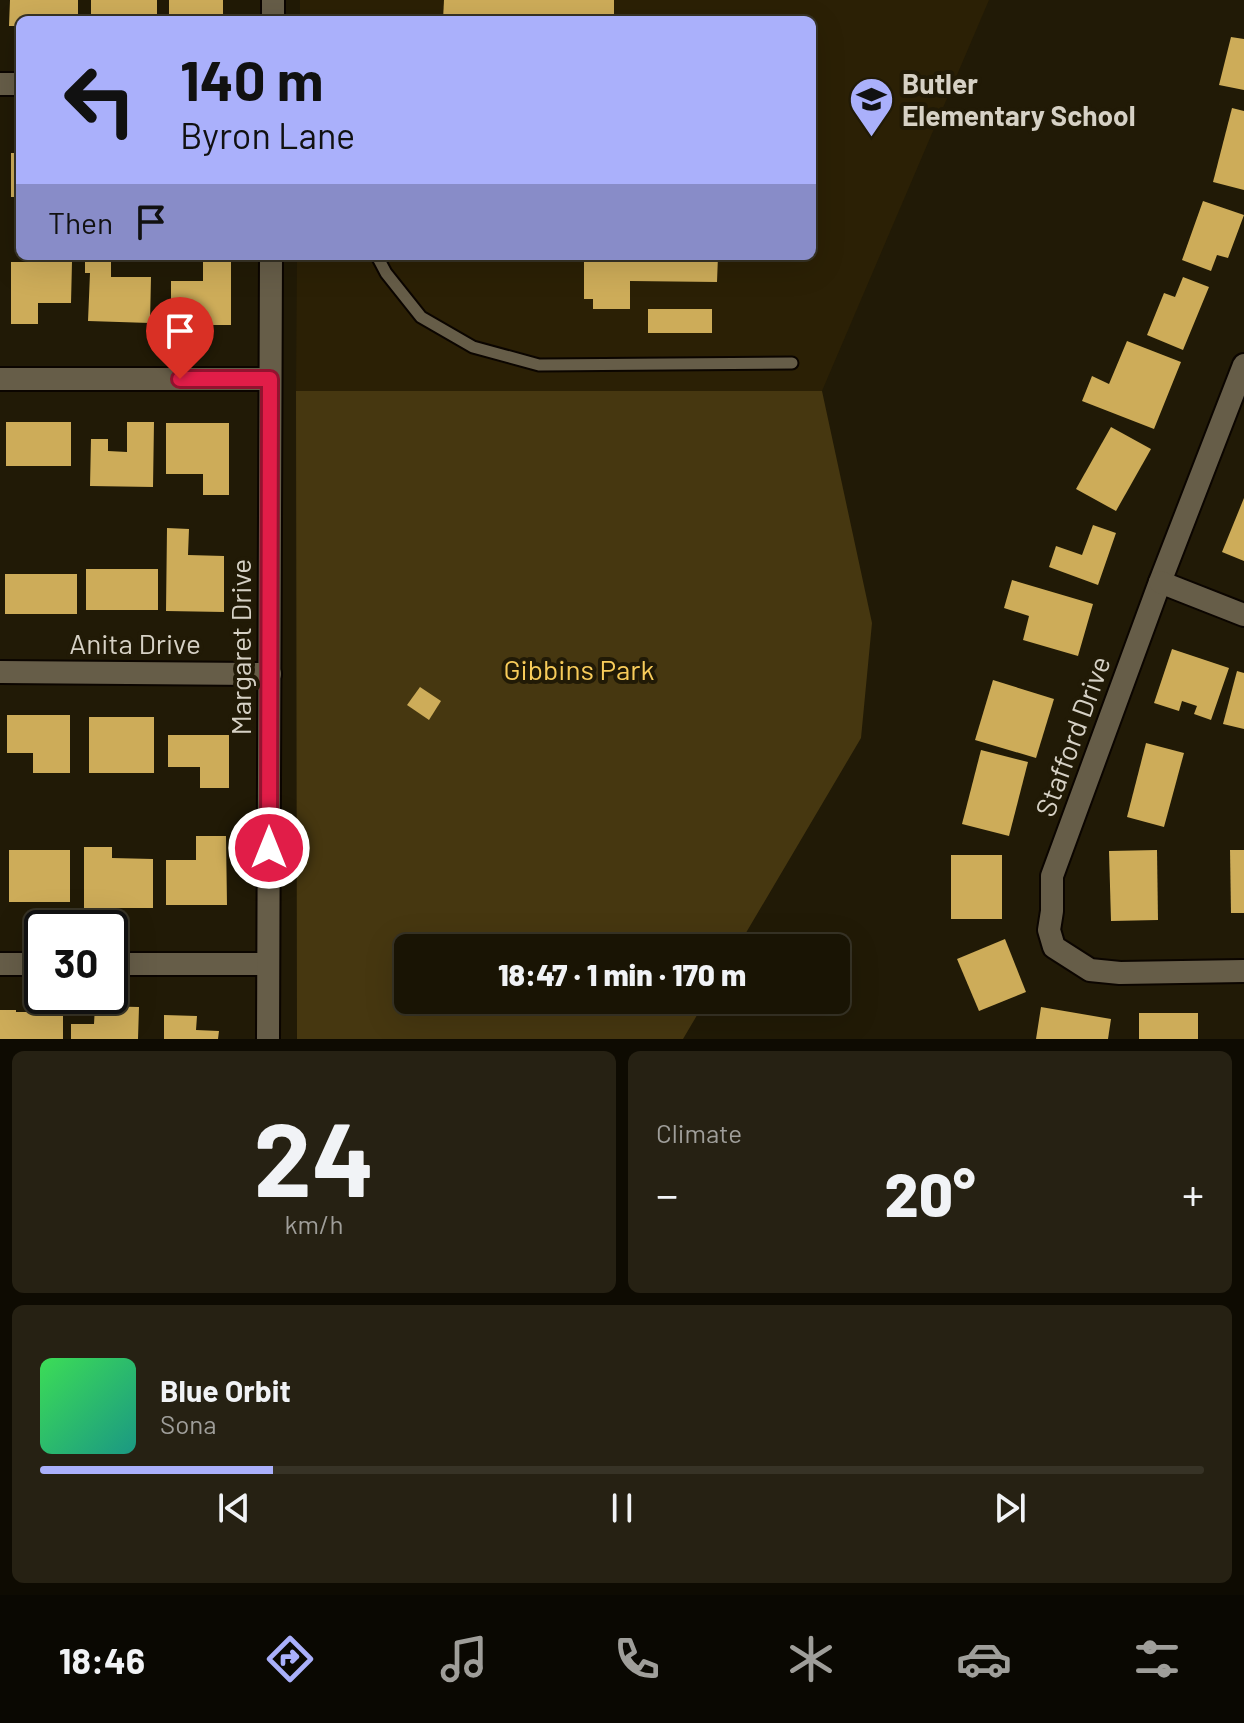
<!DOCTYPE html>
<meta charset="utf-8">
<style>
:root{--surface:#191404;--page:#262113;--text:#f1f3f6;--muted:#9f9e9a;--line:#373326;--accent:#aab0fb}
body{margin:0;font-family:Barlow,sans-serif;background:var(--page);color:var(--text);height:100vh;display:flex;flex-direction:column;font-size:30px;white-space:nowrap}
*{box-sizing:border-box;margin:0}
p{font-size:26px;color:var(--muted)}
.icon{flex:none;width:44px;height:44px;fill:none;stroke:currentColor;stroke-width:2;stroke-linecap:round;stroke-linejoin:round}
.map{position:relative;height:1039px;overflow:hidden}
.panel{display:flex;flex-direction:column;gap:12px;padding:12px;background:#0e0b02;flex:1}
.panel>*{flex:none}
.top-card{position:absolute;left:16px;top:16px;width:800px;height:244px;border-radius:12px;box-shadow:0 8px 32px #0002,0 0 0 2px var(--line);background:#aab0fb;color:#111;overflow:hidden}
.speed{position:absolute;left:24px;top:910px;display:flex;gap:16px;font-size:40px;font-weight:700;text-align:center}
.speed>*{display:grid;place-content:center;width:104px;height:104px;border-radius:50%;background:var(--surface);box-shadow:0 8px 32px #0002,0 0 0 2px var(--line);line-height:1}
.speed .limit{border:4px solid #111;border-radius:12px;background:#fff;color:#111}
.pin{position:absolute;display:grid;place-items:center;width:68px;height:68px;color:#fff;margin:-82px -34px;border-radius:50% 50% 50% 0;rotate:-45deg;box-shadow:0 0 8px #0007}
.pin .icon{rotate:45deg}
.me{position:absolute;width:88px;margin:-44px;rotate:0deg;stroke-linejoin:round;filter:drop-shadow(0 0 6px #0008)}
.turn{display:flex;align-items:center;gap:28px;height:168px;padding:0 32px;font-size:36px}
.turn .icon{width:104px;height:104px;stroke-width:2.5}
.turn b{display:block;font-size:56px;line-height:68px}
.then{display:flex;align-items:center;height:76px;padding:0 32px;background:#0003;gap:16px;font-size:30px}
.big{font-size:60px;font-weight:800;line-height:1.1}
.panel .tile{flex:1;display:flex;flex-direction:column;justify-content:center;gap:12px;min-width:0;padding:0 28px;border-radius:12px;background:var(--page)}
.panel .dial{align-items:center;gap:0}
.dial b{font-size:104px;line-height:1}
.song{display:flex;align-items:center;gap:24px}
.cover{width:96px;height:96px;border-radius:12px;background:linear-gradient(135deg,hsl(130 70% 55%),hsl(170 70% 35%))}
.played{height:8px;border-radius:4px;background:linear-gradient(90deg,var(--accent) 20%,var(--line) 20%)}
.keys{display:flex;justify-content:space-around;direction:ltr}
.heat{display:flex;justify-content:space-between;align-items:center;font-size:44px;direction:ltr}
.panel .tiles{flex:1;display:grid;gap:12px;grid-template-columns:1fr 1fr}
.tile:last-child{grid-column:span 2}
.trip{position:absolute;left:394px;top:934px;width:456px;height:80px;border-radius:12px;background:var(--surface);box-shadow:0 8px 32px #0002,0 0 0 2px var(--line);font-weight:800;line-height:80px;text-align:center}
.tabs{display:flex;height:128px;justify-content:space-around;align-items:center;background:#0a0802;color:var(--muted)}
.tabs .icon{width:56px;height:56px}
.tabs .on{color:var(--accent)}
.tabs b{font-size:36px;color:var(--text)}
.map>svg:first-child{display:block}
.built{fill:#2b2005}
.green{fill:#463710}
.building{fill:#cdac59}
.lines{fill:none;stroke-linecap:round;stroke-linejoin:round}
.lane-casing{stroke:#0b0500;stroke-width:15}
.street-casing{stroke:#0b0500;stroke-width:26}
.lane{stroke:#665d48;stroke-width:11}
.street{stroke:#665d48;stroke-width:22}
.route-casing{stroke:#92132f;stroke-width:20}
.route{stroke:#e11d48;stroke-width:14}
.labels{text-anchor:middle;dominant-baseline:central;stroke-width:8;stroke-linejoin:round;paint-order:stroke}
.poi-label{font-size:28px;font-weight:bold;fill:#d6d1c5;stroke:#211a06;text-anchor:start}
.street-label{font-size:28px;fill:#d6d1c5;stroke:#211a06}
.park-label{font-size:28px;fill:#f8cc5a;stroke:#211a06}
</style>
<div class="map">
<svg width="1244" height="1039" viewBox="0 0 1244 1039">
<rect width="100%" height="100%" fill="#211a06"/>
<polygon class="built" points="300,0 989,0 822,391 296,391 297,256 812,256 812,20 300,20"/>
<polygon class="green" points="296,391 822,391 872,623 861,738 737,948 408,948 408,1000 706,1000 683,1039 297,1039"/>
<g class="building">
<polygon points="10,0 78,0 78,20 20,20 20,26 9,26"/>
<rect x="91" y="0" width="66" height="20"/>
<rect x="169" y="0" width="54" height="20"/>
<polygon points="444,0 614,0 614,20 443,20"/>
<polygon points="1231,37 1244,39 1244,90 1219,85"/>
<polygon points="1232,108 1244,111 1244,190 1213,182"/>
<rect x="11" y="153" width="9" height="44"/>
<polygon points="1203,201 1244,215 1228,258 1217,255 1211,271 1182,260"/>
<polygon points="85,256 111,256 111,277 151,277 150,323 88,321 90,273 85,273"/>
<polygon points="203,256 231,256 231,325 171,325 171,281 203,281"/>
<polygon points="584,256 718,256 717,282 630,281 630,309 593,309 593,299 584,299"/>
<polygon points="11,262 72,262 71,303 38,303 38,324 11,324"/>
<polygon points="1183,277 1209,287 1183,350 1147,335 1164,293 1175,297"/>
<rect x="648" y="309" width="64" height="24"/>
<polygon points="1127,341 1181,362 1154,429 1082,401 1092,376 1109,384"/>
<rect x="6" y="422" width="65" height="44"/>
<polygon points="127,422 154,422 153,487 90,486 91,439 108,439 108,451 127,452"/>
<polygon points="166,423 229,423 229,495 203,495 203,474 166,474"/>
<polygon points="1111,427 1151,449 1116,511 1076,489"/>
<polygon points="1244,498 1244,561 1222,552"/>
<polygon points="1093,525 1116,533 1098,585 1049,567 1056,546 1082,555"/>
<polygon points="167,528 189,529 188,555 224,556 224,612 166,611"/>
<rect x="86" y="569" width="72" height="41"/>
<rect x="5" y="574" width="72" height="40"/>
<polygon points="1012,580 1093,604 1078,656 1023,640 1029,616 1004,608"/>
<polygon points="1172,649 1229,668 1211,720 1194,714 1197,706 1182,701 1179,711 1154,703"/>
<polygon points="1237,671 1244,673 1244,729 1223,724"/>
<polygon points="993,680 1054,699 1036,758 975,740"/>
<polygon points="420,687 441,701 429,720 407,705"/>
<polygon points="7,715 70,715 70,773 33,773 33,753 7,753"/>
<rect x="89" y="717" width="65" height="56"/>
<polygon points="168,735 229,735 229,788 200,788 200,767 168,767"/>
<polygon points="1146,743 1184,753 1164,827 1127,817"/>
<polygon points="981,750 1028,762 1009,836 962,824"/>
<polygon points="196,836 226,836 227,905 166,905 166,860 196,860"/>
<polygon points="84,847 112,847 112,858 153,859 153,908 84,908"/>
<rect x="9" y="850" width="61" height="52"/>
<polygon points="1157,850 1158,920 1111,921 1109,851"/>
<polygon points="1230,850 1244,850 1244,913 1231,913"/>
<rect x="951" y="855" width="51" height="64"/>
<polygon points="1005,939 1026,992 979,1011 957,959"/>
<polygon points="95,1006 139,1007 138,1039 71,1039 71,1024 94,1024"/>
<polygon points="1041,1007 1111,1019 1108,1039 1036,1039"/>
<polygon points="0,1010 16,1010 16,1012 63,1012 63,1039 0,1039"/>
<rect x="1139" y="1013" width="59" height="26"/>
<polygon points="164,1015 197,1016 196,1030 219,1031 218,1039 164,1039"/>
</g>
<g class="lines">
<defs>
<polyline id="lane" points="377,256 386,273 421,317 473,347 539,365 792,363"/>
<g id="street">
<polyline points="273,20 273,0"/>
<polyline points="0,84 20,84"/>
<polyline points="1244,365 1160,582 1052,876 1052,911 1049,930 1054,947 1090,970 1120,973 1244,971"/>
<polyline points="0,379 270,379"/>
<polyline points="1160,582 1244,615"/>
<polyline points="0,672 270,674"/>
<polyline points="0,964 42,964"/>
<polyline points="110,964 268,964"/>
<polyline points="268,1039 271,256"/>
</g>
</defs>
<use href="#lane" class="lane-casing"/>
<use href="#street" class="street-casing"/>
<use href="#lane" class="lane"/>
<use href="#street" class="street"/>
</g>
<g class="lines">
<defs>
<polyline id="route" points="180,379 270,379 269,848"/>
</defs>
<use href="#route" class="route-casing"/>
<use href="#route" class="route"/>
</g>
<defs>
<symbol id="school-pin" viewBox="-11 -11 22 30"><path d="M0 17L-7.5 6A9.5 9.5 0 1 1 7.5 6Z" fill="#aab0fb" stroke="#211a06"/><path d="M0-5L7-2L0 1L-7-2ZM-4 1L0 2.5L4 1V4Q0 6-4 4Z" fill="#111"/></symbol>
</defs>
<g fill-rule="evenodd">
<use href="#school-pin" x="846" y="74" width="51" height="69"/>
</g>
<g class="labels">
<g class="poi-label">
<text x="902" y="83">Butler<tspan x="902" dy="32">Elementary School</tspan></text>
</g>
<g class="street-label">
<text x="135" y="643">Anita Drive</text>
<text transform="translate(240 647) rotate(-90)">Margaret Drive</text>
<text transform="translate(1072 736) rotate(-70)">Stafford Drive</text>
</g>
<g class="park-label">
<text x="579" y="669">Gibbins Park</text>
</g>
</g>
</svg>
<div class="speed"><div class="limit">30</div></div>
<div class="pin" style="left:180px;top:379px;background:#d93025"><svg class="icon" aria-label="arrive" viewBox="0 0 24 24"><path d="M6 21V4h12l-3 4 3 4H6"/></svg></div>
<svg class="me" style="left:269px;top:848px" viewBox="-20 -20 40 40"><circle r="17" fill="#e11d48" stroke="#fff" stroke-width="3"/><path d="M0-11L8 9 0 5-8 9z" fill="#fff"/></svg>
<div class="trip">18:47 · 1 min · 170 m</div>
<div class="top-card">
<div class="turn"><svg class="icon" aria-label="left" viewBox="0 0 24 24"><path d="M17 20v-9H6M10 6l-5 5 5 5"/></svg><div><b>140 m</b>Byron Lane</div></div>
<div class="then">Then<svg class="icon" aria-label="arrive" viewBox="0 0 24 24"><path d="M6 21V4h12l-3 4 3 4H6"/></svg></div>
</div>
</div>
<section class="panel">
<div class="tiles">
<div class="tile dial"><b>24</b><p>km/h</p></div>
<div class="tile"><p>Climate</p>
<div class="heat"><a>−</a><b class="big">20°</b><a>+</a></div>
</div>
<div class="tile">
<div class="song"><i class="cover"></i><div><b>Blue Orbit</b><p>Sona</p></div></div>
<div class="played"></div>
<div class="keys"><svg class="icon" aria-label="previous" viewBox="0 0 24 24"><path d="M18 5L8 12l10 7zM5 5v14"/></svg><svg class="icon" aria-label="pause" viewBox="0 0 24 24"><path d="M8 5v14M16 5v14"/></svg><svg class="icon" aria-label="next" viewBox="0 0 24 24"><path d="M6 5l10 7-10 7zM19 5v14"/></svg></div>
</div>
</div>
</section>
<nav class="tabs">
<b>18:46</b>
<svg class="icon on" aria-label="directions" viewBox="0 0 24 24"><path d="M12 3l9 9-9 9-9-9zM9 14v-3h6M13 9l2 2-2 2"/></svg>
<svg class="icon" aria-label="music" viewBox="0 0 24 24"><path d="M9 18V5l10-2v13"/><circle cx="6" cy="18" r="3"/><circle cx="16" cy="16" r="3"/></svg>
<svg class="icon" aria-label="phone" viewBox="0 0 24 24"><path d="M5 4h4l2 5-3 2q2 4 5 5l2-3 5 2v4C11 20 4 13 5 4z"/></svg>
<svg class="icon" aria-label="climate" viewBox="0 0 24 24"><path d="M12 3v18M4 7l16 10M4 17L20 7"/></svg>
<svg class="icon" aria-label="car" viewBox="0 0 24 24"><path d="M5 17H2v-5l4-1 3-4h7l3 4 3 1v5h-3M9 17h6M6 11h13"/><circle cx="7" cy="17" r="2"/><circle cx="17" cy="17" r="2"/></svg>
<svg class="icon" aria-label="filters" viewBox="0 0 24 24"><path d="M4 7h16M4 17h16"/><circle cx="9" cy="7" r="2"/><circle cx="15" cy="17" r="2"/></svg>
</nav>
